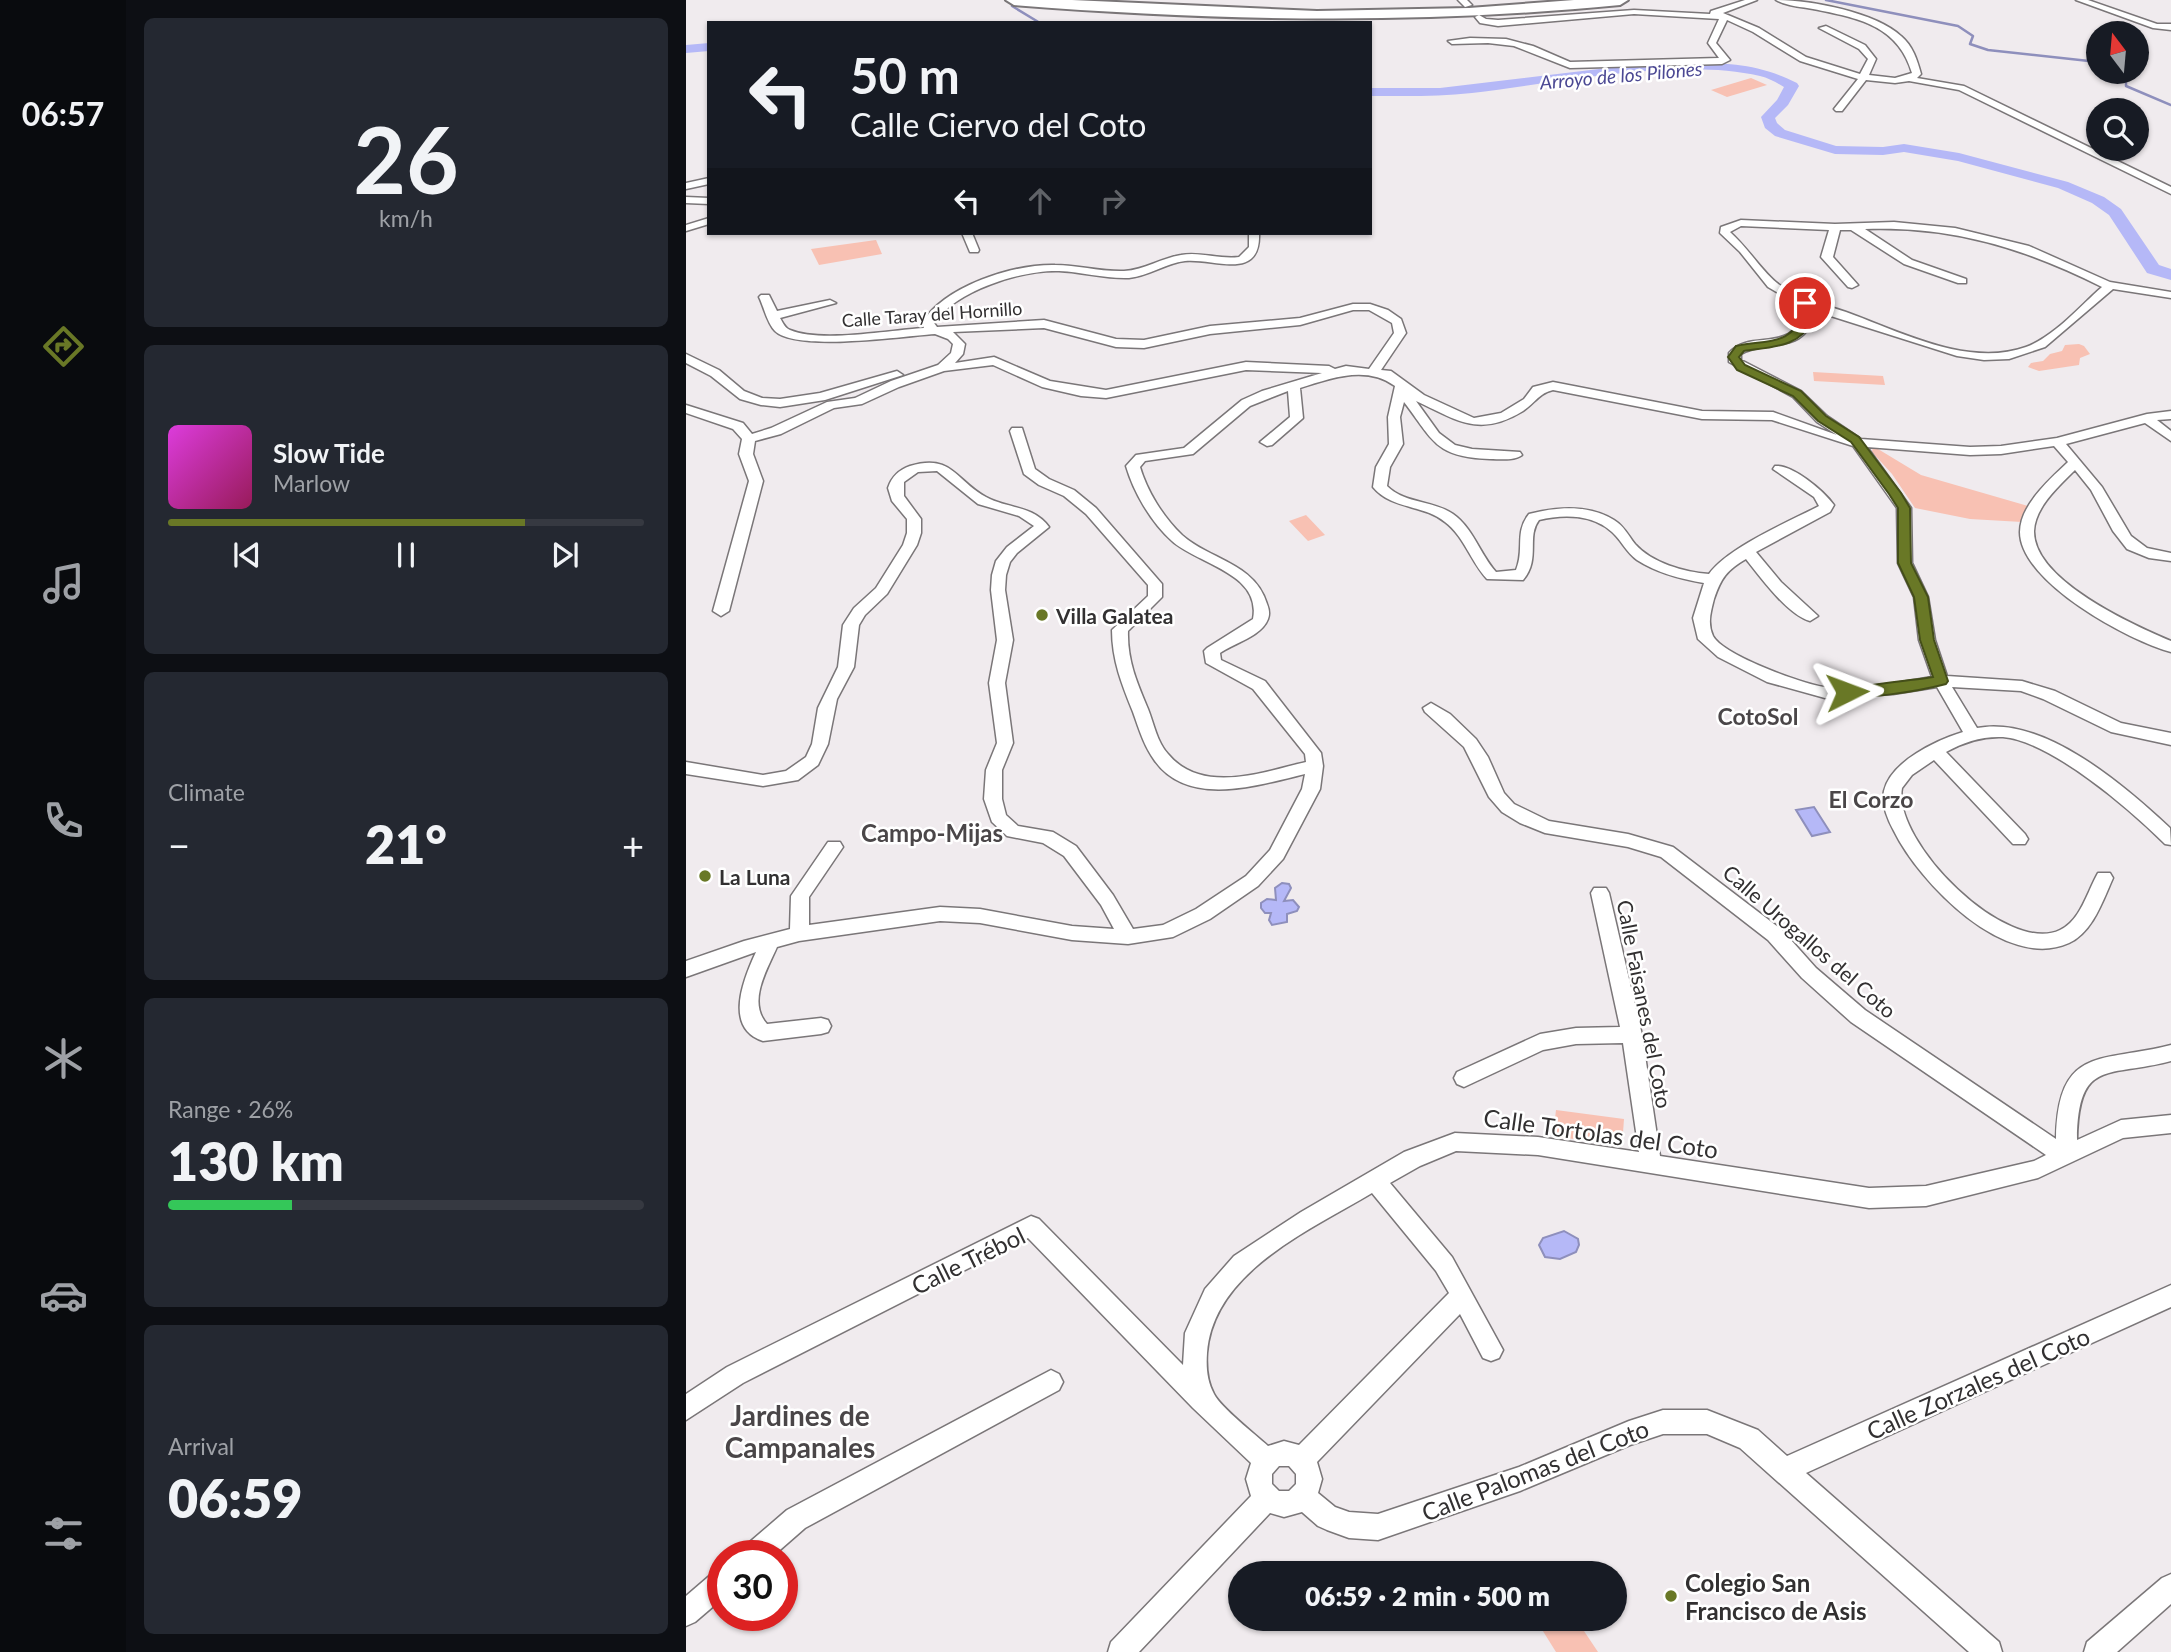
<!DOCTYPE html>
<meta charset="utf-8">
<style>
:root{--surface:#171b24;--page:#242831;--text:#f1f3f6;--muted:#9ea1a6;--line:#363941;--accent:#697826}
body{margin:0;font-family:Lato,sans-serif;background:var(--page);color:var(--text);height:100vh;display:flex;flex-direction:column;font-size:26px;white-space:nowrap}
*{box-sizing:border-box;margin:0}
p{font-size:23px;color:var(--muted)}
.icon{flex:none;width:38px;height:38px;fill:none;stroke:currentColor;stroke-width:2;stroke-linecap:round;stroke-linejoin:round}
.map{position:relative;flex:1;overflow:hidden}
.panel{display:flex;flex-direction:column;gap:18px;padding:18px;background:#0d0f14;width:560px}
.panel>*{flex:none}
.banner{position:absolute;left:21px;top:21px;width:665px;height:214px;border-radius:0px;box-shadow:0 2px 5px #0004;background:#171b24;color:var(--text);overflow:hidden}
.needle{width:46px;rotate:344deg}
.fabs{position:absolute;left:1400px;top:21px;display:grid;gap:14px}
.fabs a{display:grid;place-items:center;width:63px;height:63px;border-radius:50%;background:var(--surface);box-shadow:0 2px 5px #0004;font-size:35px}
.speed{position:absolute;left:21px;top:1540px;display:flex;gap:14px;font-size:35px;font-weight:700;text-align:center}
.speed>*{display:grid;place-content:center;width:91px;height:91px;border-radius:50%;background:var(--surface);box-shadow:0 2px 5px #0004;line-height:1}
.speed .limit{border:10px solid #d22;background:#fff;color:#111}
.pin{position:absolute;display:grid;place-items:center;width:60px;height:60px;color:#fff;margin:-30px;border:4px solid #fff;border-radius:50%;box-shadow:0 2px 7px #0007}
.me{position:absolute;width:77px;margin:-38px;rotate:87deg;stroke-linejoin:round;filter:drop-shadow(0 0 5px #0008)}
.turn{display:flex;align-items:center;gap:24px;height:147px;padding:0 28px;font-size:32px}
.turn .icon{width:91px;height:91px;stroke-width:2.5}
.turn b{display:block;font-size:49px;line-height:60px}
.lanes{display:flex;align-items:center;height:66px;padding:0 28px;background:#0003;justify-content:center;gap:35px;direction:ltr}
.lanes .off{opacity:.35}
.big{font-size:52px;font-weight:800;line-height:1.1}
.panel .tile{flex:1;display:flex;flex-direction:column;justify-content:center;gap:10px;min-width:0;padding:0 24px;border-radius:10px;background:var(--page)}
.panel .dial{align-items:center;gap:0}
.dial b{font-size:91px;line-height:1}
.song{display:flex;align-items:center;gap:21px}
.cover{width:84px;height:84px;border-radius:10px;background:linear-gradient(135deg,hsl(300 70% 55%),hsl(330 70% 35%))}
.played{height:7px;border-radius:4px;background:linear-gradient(90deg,var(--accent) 75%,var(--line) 75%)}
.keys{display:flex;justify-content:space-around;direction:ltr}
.heat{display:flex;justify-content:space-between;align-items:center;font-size:38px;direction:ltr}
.charge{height:10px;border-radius:5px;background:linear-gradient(90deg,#34c759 26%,var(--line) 0)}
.trip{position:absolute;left:542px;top:1561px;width:399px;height:70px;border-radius:35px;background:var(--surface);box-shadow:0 2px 5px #0004;font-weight:800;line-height:70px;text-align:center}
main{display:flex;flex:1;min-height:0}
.menu{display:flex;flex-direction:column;width:126px;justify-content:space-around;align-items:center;background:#090b0e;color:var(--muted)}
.menu .icon{width:49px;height:49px}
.menu .on{color:var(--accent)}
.menu b{font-size:32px;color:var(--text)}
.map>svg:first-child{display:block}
.green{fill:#f8c1b3}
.water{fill:#b5b8f7;stroke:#8e8fbc;stroke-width:2}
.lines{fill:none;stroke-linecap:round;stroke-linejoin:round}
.stream{stroke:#8e8fbc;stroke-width:2.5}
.river{fill:#b5b8f7;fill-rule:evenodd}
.street-casing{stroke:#7a7678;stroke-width:3}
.highway-casing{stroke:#7a7678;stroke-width:4}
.street{fill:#fff;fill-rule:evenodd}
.highway{fill:#fff;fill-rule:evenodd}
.route{fill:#697826;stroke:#444e19;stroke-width:2}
.poi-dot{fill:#697826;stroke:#fff;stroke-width:2.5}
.labels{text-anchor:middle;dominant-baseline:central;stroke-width:5;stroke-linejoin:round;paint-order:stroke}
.far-street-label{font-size:18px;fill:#323031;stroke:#fff}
.far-water-label{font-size:19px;font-style:italic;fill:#4b4893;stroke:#fff}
.poi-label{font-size:21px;font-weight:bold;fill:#323031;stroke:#fff;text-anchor:start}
.street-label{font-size:21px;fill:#323031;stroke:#fff}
.neighbourhood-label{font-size:23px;font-weight:bold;fill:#4a4648;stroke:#fff}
.quarter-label{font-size:24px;font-weight:bold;fill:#4a4648;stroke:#fff}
.near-street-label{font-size:24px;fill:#323031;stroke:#fff}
.near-poi-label{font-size:24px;font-weight:bold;fill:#323031;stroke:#fff;text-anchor:start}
.near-neighbourhood-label{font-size:28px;font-weight:bold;fill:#4a4648;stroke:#fff}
</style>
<main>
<nav class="menu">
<b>06:57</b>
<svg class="icon on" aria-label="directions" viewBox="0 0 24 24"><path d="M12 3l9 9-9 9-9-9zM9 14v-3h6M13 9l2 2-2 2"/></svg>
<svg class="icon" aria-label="music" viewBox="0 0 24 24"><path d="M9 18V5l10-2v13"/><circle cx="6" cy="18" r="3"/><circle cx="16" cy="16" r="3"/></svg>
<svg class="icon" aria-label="phone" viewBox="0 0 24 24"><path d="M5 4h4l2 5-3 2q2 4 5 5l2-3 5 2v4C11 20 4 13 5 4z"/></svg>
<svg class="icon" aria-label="climate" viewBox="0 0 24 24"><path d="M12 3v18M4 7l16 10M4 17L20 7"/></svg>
<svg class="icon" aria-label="car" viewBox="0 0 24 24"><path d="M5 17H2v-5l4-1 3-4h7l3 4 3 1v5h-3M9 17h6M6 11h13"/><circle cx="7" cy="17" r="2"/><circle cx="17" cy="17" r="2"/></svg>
<svg class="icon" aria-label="filters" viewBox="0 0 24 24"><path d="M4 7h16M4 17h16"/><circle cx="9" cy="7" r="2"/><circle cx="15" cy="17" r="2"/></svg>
</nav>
<section class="panel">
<div class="tile dial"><b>26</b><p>km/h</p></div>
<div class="tile">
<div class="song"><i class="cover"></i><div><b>Slow Tide</b><p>Marlow</p></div></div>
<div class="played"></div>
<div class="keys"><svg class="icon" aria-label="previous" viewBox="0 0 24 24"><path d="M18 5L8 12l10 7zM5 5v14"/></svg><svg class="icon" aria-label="pause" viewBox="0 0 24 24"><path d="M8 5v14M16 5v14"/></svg><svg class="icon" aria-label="next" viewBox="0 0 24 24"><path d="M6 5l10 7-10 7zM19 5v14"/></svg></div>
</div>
<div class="tile"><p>Climate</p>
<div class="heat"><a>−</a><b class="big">21°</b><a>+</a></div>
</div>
<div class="tile"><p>Range · 26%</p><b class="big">130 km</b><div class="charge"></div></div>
<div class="tile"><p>Arrival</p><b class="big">06:59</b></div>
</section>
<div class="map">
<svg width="1485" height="1652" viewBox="0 0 1485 1652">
<rect width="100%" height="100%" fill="#f0ebee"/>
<g class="green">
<polygon points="1065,78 1081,85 1041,97 1025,90"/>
<polygon points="190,240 196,254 133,265 125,249"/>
<polygon points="1393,344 1398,346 1404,354 1394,358 1393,365 1353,371 1342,367 1345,363 1357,361 1364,354 1376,351 1379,345"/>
<polygon points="1127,372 1197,376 1199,385 1128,381"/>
<polygon points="1187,446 1235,475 1342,506 1336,522 1284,519 1229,508 1206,474 1186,452"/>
<polygon points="620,515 639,535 622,541 603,521"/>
<polygon points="870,1110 938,1119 936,1146 867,1136"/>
<polygon points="867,1619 890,1619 912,1652 870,1652 855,1628"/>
</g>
<g class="water">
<polygon points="1128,807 1144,832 1126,836 1110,810"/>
<polygon points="596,883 603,884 605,888 598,901 607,900 613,907 611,911 601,914 601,922 586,925 583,920 585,913 579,913 575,908 575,903 581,899 590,900 589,888"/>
<polygon points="878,1231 892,1239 893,1245 890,1252 874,1259 859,1257 853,1245 857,1238"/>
</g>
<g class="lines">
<g class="stream">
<polyline points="1140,0 1272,26 1287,36 1284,44 1302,50 1412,62"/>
<polyline points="326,6 354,23"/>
<polyline points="1434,72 1440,78 1440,86 1485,105"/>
</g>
<g class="river">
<polygon points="23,43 23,51 0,53 0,45"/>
<path d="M992,63C1038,63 1069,62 1111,83L1113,86L1102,105L1089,118L1091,123L1099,130L1150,146L1197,147L1218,144L1273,153L1382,182L1418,197L1435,209L1473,265L1485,269V280L1461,273L1423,215L1406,203L1372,188L1272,161L1218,152L1197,155L1149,154L1089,136L1079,128L1075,117L1091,100L1098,87C1091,83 1083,78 1074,76C992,57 871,83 786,93C752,97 718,96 684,96V88H754L938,66Z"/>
</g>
<defs>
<g id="street">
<polygon points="772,0 781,0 786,5 779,7"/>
<path d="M1059,0H1071L1037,13L1073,28L1120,57L1174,74L1182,59L1173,49L1133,28L1140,26L1179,45L1190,59L1183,75L1209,78L1226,73C1212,25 1172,18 1127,9C1115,7 1100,6 1090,0C1124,0 1189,12 1215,36C1227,46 1231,60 1235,74L1231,78L1278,86L1485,187V194L1273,90L1223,81L1209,83L1180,80L1156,111H1150L1148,109L1172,79L1114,61L1067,32L1041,20L1030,43L1044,60L1036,64L884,68L828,46L802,43L766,44L762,41L784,38L820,39L847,46L884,62L1033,58L1022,43L1033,19L948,14L812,26L794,23L789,17L793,15L800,19L812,20L948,10L1024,14L1025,11Z"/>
<polygon points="1390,0 1402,0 1471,24 1485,24 1485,30 1467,28"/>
<polygon points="23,178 23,184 0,189 0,183"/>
<polygon points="0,197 23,198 23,204 0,203"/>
<polygon points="23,218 23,224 0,231 0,225"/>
<path d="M1055,220L1149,224L1208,222L1269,228L1343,246L1424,282L1485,292V298L1427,289L1359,347L1323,359L1298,360L1271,356L1129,311C1120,356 1083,338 1055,354V360L1115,391L1141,416L1175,439L1284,447L1315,446L1371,438L1461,414L1485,411V419L1471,420L1485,431V441L1459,423L1380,444L1416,487L1445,536L1461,548L1485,553V561L1463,558L1441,549L1427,531L1405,490L1389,470C1373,486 1349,507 1348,531C1347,580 1447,625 1485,641V652C1443,641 1334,582 1334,532C1334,505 1364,479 1382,462L1368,446L1315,454L1284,455L1181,447L1225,508L1226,563L1242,597L1249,640L1261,676L1336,681L1369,691L1435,723L1485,733V745L1425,732L1357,699L1335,691L1266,687L1291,728C1357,715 1438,785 1484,828L1485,845L1479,844C1445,810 1365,741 1317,737C1296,736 1278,742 1260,752L1339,834L1342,839L1339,844H1327L1248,760L1226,775L1216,788C1206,842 1321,956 1374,930C1395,920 1401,892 1412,873H1424L1427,878C1417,900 1407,932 1383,943C1319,972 1233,882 1208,831C1202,820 1195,804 1198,791C1205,761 1251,740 1277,732L1251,687L1207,694L1139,698L1081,682L1032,657L1012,639L1007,618L1018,583C995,579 971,573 951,560C940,552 936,541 926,532C907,514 877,514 853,520C840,537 855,559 837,580L801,579C785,562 778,536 759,522C737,504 706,510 687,487L690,467L703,444L702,417L709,386C680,365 646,378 614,388L617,418L586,445L581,446L574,442L604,417L602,391L564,406L507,454L459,461L454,467C461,491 477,517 496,535C524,560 569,563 581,604C583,609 584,614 582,619C575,637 548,643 534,653L535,660L579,681L635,753L637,766L634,789L597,859L572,886L524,919L487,937L442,944L386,940L294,923L254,921L113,941L91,947C81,970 61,1002 81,1024L135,1018L142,1020L145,1026L142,1032L135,1034L77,1041C37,1028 58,978 70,952L0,977V961L58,941L104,929L105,896L142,842H154L157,847L123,897V925L254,907L294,909L386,926L428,929L415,905L378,856L357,843L321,836L306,822L298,799L300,770L311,743L303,683L311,640L305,590L306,575L310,561L321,547L348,526L333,516L292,504L251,471L232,472L218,482V496L235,519V533L231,545L201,594L179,615L173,625L168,667L151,699L142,744L132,765L112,780L77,786L0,774V762L77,775L100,771L120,757L126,744L132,708L152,667L157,625L168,608L190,588L217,545L221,533V519L206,501L202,488C206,476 213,470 224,466C266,453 270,481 300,497C322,509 347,505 363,527L331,553L324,562L320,575L319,590L327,640L319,683L327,743L316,770V799L320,815L332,826L367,832L390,846L427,895L447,929L477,925L510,909L560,876L584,850L616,789L619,774C573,785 503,808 469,761C458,746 453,729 447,712C436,685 426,660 426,630L462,596V585L400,514L378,496L353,485L338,474L324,431L326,428H336L349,469L363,479L388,490L410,508L476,584V597L442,631C441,660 451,683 462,709C468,724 471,742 482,754C516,795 577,772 620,762L619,754L567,689L520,663L518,651L521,648L567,619C576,573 511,564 486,541C465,522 448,493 440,466L450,455L498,448L556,400L576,391L636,373L560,370L420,398L395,396L356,387L307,365L258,371L213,387L176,404L148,408L95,434L69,441L67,454L77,481L43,611L35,616L27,611L63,481L53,454L56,439L47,429L0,413V405L57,423L66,434L85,428L141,402L169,398L205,381L252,365L265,353L267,344L262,339L249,334C218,336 110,352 89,331C81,323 78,307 73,297L75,295H83L91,311L144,300L150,303L94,318C97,323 99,328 104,330C135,343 204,330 238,328L236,323C259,286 327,264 369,265C392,265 415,272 438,271C459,270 475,258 495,255C514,251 534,260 553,257L563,247V233H573C575,282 528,258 499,261C480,263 463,276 443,278C419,279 397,272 373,271C336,270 270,290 248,323L251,327L358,320L430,339L458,340L524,326L614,318L667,304H684L702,310L715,319L720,333L695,370L705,371L738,395L788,418L815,413L838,399L847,387L867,382L1016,411L1087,412L1151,435L1131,422L1107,397L1043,362V353C1066,327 1108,357 1118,308L1082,287L1054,252L1034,233L1035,227ZM1055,226L1143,230L1135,257L1162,287L1166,288L1172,285L1147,257L1154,230H1165L1218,264L1272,283H1280V279L1226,260L1179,229C1267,226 1338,248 1416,287C1393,307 1369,336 1340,347C1282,368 1213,331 1160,312C1134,303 1114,301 1091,283C1076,271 1061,247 1044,232ZM667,310H683L706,323L708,333L683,369L660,366L649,369L643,366L560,362L420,390L364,381L308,357L269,363L277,354L279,344L267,332L358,328L430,347L458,348L524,334L614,325ZM867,390L1016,419L1086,420L1167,446L1211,508L1212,563L1228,597L1233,640L1246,677C1218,682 1166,691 1138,687C1116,684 1037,655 1027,636C1021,623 1025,611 1028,599C1035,578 1041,570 1060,559C1074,577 1102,615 1124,621L1132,616L1095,582L1070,552L1144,512L1148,505C1138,491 1106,464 1089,466L1087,469L1128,497L1133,506C1102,522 1043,547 1023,574C998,572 966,563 949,544C942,535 938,526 928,520C902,504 871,507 843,514C828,533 839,549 830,570L810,572C794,554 787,528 767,514C747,500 719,504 701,486L704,467L717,444L714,417L718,402C748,441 749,457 804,459C814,459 828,461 836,455L834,452L786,449L769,445L753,433L730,401C771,420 793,438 837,411C849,403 853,393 867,390Z"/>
<polygon points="276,233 286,233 293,250 292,252 284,252"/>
<polygon points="0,354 33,370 58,391 76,398 94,399 134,393 211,371 217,375 139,400 94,407 75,405 54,399 25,376 0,363"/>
<path d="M745,703L764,714L790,739L802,757L818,793L828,804L863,821L942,834L987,847L1096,930L1130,968L1179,1010L1370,1139C1372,1044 1416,1063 1485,1045V1061C1423,1078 1392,1057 1391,1140L1435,1120L1485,1115V1133L1437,1138L1352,1178L1240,1206L1183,1208L852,1155L770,1151L734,1166L704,1183L766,1257L817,1350L813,1358L805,1361L797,1358L774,1314L631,1462L636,1479L632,1493L649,1507L663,1512L692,1514L833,1467L943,1421L977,1410H1021L1072,1430L1101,1456L1485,1285V1307L1120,1473L1313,1642L1316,1652H1283L1054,1448L1021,1434H977L944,1445L834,1491L692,1540L663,1538L641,1530L632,1526L616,1512L598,1517L584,1513L453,1652H422L425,1642L565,1496L560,1479L565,1463L507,1408L342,1238L57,1383L0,1420V1394L41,1367L345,1216L353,1219L497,1365L499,1333L519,1289L548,1256L615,1212L718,1152L769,1133L852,1137L953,1152L937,1043L890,1044L857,1050L778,1087L771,1084L768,1078L771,1072L854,1034L890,1028L934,1027L905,893L908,888H920L923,893L956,1035L974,1156L1183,1188L1240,1186L1348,1161L1360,1155L1165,1022L1116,978L1082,940L975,857L942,847L859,833L834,823L816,812L803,797L778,747L739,712L737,708ZM686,1193L750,1271L763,1293L613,1445L598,1441L582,1446C569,1434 535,1408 528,1394C521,1381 520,1368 521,1353C527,1272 624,1230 686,1193ZM593,1466H603L610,1474V1484L603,1491H593L586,1484V1474Z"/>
<polygon points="365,1370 373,1374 377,1382 373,1390 119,1528 87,1556 54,1556 58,1547 101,1510"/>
<polygon points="37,1568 37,1598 9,1622 0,1626 0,1596 28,1572"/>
<polygon points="1485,1574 1485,1604 1431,1652 1398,1652 1401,1642 1476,1578"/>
</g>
<path id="highway" d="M320,0H386L631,11L783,8L888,0H942L934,5C731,25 531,21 328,5Z"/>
</defs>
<use href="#street" class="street-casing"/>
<use href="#highway" class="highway-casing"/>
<use href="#street" class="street"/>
<use href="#highway" class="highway"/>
</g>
<path class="route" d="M1119,300L1128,304C1130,311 1128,314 1126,320C1115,348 1083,347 1058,351L1053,357L1059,365L1115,391L1140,416L1173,437L1215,493L1224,508L1225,563L1242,597L1248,640L1262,681L1260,684C1241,689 1166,704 1154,692C1160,686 1232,680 1247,677L1234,640L1228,597L1212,563V508L1203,494L1165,442L1132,421L1107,396L1051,370L1042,357L1050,346C1084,339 1104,347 1119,311L1114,303Z"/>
<g class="poi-dot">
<circle cx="356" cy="615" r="7"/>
<circle cx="19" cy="876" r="7"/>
<circle cx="985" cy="1596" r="7"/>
</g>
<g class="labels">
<g class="far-street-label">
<text transform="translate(246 314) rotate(-4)">Calle Taray del Hornillo</text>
</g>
<g class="far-water-label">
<text transform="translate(935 75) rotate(-5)">Arroyo de los Pilones</text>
</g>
<g class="poi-label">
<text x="370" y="615">Villa Galatea</text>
<text x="33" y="876">La Luna</text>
</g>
<g class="street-label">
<text transform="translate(1124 941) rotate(41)">Calle Urogallos del Coto</text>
<text transform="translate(959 1004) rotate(79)">Calle Faisanes del Coto</text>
</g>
<g class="neighbourhood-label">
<text x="1072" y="716">CotoSol</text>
<text x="1185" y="799">El Corzo</text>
</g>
<g class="quarter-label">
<text x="246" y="832">Campo-Mijas</text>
</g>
<g class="near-street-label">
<text transform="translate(915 1133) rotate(8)">Calle Tortolas del Coto</text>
<text transform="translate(282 1260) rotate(-26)">Calle Trébol</text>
<text transform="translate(1292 1383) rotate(-24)">Calle Zorzales del Coto</text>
<text transform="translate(849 1470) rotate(-21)">Calle Palomas del Coto</text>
</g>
<g class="near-poi-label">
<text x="999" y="1582">Colegio San<tspan x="999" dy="28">Francisco de Asis</tspan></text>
</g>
<g class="near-neighbourhood-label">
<text x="114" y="1415">Jardines de<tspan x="114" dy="32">Campanales</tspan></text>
</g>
</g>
</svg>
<div class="fabs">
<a><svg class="needle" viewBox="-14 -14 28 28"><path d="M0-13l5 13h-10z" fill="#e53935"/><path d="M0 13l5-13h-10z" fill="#9ea1a6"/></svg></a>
<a><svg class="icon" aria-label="search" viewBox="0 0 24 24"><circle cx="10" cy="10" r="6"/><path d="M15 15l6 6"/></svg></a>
</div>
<div class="speed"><div class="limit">30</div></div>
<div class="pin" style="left:1119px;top:303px;background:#d93025"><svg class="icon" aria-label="arrive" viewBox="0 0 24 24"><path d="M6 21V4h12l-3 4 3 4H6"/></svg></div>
<svg class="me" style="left:1161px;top:692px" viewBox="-20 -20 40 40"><path d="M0-17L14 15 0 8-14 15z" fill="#697826" stroke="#fff" stroke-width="4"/></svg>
<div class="trip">06:59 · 2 min · 500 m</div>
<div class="banner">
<div class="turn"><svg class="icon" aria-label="left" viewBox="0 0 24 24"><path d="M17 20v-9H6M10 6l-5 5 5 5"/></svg><div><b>50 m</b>Calle Ciervo del Coto</div></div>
<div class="lanes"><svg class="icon" aria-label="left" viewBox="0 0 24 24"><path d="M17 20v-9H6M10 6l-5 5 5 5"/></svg><svg class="icon off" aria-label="ahead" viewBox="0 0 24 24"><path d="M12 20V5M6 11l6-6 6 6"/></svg><svg class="icon off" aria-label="right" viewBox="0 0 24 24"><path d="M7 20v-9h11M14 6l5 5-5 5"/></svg></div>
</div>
</div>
</main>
